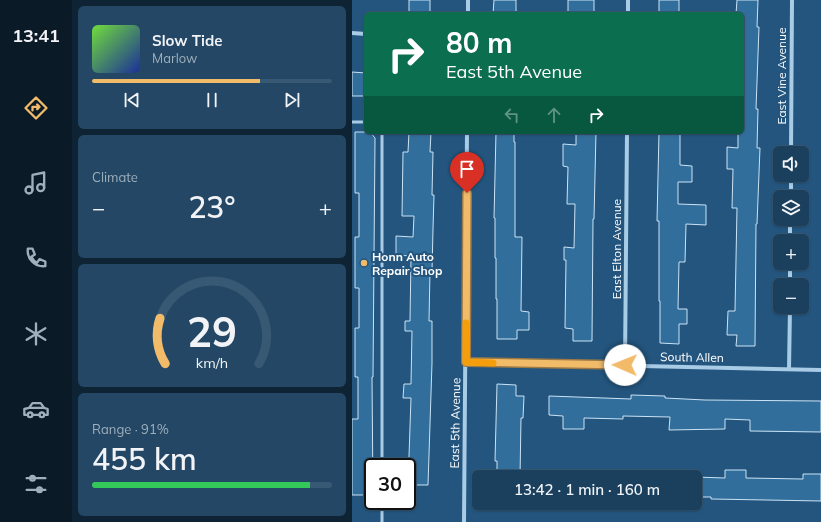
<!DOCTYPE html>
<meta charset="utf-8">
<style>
:root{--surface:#1a405e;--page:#234764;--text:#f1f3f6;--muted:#9fafbc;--line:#385973;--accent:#f2bb6a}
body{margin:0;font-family:Mulish,sans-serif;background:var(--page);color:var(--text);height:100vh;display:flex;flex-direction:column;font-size:15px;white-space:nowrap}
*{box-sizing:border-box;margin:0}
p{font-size:13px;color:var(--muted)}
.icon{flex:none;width:22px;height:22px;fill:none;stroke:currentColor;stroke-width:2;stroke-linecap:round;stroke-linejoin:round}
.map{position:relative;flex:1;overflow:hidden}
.drawer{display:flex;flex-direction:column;gap:6px;padding:6px;background:#0e2334;width:280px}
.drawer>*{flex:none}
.hud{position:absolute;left:12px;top:12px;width:380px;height:122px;border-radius:6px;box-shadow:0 1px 3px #0004,0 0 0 1px var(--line);background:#0b6e4f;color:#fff;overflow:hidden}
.buttons{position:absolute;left:421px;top:146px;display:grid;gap:8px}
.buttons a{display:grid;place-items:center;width:36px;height:36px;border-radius:6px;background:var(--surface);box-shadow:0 1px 3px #0004,0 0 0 1px var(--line);font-size:20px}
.speed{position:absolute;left:12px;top:458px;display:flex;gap:8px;font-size:20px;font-weight:700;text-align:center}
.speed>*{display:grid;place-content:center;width:52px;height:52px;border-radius:50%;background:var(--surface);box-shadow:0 1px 3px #0004,0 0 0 1px var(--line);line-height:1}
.speed .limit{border:2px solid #111;border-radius:6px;background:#fff;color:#111}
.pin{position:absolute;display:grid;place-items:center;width:34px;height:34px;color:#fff;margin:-41px -17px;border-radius:50% 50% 50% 0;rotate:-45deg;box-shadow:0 0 4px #0007}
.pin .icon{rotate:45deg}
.me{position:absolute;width:44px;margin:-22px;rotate:271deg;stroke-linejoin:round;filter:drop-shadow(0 0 3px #0008)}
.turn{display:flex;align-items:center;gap:14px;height:84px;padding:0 16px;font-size:18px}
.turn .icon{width:52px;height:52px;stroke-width:2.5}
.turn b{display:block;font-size:28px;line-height:34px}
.lanes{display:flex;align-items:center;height:38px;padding:0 16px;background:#0003;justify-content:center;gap:20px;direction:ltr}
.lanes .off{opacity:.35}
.big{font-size:30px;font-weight:600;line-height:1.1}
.drawer .tile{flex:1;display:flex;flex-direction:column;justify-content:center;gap:6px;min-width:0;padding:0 14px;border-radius:6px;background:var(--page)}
.drawer .dial{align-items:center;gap:0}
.dial svg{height:104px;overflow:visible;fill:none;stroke:var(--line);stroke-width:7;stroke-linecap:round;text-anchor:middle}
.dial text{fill:var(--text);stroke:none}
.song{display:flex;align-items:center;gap:12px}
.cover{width:48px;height:48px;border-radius:6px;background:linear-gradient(135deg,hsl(100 70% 55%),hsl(230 70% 35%))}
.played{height:4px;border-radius:2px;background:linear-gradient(90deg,var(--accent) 70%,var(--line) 70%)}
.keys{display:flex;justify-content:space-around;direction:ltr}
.heat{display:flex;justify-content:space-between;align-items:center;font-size:22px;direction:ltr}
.charge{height:6px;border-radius:3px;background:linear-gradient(90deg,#34c759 91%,var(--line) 0)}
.trip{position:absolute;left:120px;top:470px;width:230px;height:40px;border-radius:6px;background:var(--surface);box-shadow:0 1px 3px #0004,0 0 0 1px var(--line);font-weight:600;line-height:40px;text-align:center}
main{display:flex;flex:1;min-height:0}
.menu{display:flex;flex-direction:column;width:72px;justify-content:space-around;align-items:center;background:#0a1a26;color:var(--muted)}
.menu .icon{width:28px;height:28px}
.menu .active{color:var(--accent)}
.menu b{font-size:18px;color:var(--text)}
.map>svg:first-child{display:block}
.building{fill:#326e9b;stroke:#cbe3f5}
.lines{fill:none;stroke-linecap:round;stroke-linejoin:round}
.service{stroke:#a8cbe6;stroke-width:3}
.minor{stroke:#a8cbe6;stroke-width:4}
.route-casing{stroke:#9d7a45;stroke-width:10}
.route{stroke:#f2bb6a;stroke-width:7}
.slow{stroke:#f59e0b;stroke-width:7}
.poi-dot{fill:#f2bb6a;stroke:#23557e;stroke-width:1.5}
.labels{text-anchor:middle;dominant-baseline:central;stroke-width:4;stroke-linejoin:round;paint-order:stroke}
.street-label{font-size:12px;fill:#fff;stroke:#23557e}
.poi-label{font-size:12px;font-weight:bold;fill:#fff;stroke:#23557e;text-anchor:start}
</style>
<main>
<nav class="menu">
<b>13:41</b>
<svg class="icon active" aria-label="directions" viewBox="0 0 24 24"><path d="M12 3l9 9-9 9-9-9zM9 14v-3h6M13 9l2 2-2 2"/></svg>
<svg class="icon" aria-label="music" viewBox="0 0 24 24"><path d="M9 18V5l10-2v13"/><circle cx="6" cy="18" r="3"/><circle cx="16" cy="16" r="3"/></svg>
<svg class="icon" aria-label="phone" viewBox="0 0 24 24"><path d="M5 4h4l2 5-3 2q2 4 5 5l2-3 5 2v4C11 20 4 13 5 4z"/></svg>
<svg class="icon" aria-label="climate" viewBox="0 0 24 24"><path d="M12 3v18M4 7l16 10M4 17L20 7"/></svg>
<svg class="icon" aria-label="car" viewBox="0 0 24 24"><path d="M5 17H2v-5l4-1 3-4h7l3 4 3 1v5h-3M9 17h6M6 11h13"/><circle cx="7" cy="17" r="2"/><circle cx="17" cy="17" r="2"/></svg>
<svg class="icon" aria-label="filters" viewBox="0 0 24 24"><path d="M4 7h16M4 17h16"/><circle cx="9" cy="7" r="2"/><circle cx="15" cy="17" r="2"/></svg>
</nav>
<section class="drawer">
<div class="tile">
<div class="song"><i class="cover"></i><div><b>Slow Tide</b><p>Marlow</p></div></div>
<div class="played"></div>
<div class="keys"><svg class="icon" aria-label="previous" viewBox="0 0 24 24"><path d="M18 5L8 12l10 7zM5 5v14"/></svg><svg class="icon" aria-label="pause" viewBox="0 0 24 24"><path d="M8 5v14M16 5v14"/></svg><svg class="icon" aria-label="next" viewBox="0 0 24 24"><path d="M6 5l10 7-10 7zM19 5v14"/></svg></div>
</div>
<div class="tile"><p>Climate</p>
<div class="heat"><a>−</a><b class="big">23°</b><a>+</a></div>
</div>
<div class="tile dial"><svg viewBox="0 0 100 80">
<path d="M14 69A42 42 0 1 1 86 69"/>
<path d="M14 69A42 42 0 0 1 10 34" stroke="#f2bb6a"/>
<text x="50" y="56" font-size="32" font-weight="700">29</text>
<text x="50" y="72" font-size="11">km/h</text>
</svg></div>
<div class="tile"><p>Range · 91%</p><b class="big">455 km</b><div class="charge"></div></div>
</section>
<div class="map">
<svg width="469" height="522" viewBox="0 0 469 522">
<rect width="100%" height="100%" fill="#23557e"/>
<g class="building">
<rect x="57" y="0" width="21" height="14"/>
<polygon points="142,0 164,0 164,14 141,14"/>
<rect x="216" y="0" width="26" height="14"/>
<rect x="307" y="0" width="20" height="14"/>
<polygon points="385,0 406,0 405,27 407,27 404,109 406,109 405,148 408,148 405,224 404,224 403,346 384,346 385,335 375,335 376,311 383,311 385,208 380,208 381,169 375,169 375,147 386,148 386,132 390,132 390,14 384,14"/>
<polygon points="0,72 14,73 14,96 0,96"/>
<polygon points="3,132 18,132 23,138 21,377 20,377 21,495 0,495 0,419 6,419 6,377 3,377 3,328 7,328 7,288 3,288 3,237 7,237 7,193 3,193"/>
<polygon points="57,132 79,132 78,152 81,152 80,195 82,195 81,229 80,271 78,271 77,321 80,321 80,363 76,485 56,485 59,398 51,398 52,384 59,384 60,331 53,331 53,321 58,321 59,256 44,255 44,236 61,237 62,216 50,216 51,152 56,152"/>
<polygon points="144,132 162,132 162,142 163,142 163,237 170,237 169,311 177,312 177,330 165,330 165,339 145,339 145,299 144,299 144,258 143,258 143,218 142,218"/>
<polygon points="224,132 244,132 242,219 241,219 240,341 221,341 221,329 213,328 214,260 212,260 212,247 222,248 223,204 215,204 216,167 211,166 211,144 224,145"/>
<polygon points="307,132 328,132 328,165 340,166 340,182 326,182 326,204 354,205 354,225 334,224 333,262 327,262 326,309 335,309 335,324 327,324 327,344 308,343 308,301 307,301 307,221 305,221"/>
<polygon points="145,384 164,385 164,396 172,396 171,418 169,418 168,477 145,477 145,461 143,461"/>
<polygon points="279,395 313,396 313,398 353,400 469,401 469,432 398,431 398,420 373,419 373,429 317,430 318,417 271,416 271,419 232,418 232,429 211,429 211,416 197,415 197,396 279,399"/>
<polygon points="373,470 394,470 394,478 451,479 451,474 469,474 469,501 359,499 359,497 343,497 343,477 373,478"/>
</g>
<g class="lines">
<g class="service">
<polyline points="0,122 14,122"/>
<polyline points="30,467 30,132"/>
<polyline points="30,522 30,501"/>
</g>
<g class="minor">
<polyline points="116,14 116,0"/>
<polyline points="276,14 276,0"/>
<polyline points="0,33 14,34"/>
<polyline points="439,153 440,0"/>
<polyline points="439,197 439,175"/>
<polyline points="438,241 438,219"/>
<polyline points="438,285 438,263"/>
<polyline points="114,362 469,370"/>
<polyline points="273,365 275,132"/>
<polyline points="437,369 438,307"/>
<polyline points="112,522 115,132"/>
</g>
</g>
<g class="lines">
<defs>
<polyline id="route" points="115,193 114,362 273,365"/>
</defs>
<use href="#route" class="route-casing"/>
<use href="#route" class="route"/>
<polyline class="slow" points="114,323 114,362 141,363"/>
</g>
<circle class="poi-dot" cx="12" cy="263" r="4"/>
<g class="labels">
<g class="street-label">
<text transform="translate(429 76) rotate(-90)">East Vine Avenue</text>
<text transform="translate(264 249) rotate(-90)">East Elton Avenue</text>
<text transform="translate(340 357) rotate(1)">South Allen</text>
<text transform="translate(103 423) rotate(-89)">East 5th Avenue</text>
</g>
<g class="poi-label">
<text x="20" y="256">Honn Auto<tspan x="20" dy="14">Repair Shop</tspan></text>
</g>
</g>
</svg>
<div class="buttons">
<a><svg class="icon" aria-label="sound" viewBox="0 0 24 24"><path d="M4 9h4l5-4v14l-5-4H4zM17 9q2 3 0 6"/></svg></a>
<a><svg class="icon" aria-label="layers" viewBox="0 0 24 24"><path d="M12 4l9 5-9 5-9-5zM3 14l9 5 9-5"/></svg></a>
<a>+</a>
<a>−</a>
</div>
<div class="speed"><div class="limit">30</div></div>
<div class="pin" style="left:115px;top:193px;background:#d93025"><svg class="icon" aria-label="arrive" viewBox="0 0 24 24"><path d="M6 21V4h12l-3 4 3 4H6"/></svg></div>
<svg class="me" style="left:273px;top:365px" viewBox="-20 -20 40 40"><circle r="19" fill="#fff"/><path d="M0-13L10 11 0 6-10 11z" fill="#f2bb6a"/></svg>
<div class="trip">13:42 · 1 min · 160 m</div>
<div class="hud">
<div class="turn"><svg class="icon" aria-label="right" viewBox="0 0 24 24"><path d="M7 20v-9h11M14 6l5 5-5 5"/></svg><div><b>80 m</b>East 5th Avenue</div></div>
<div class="lanes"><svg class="icon off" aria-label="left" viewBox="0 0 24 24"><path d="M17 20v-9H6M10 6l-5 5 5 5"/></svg><svg class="icon off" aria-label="ahead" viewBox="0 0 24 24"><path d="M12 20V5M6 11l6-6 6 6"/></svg><svg class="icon" aria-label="right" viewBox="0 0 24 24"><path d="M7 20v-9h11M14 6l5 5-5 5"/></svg></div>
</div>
</div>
</main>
